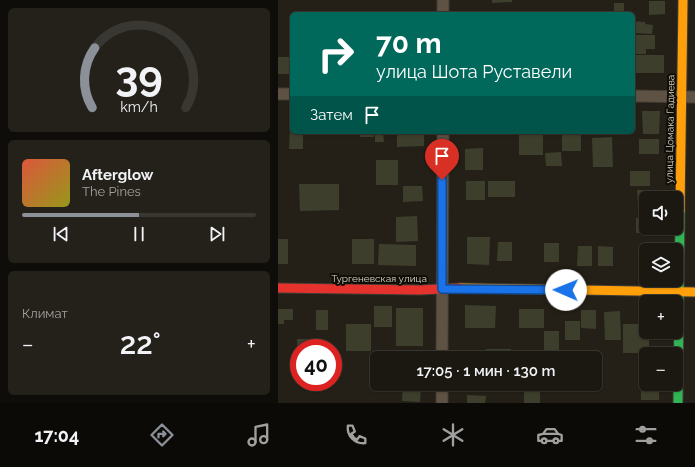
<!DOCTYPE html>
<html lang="ru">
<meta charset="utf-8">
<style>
:root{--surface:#1b1811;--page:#24211a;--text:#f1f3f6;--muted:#a0a09f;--line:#393731;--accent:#8c9099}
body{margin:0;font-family:Raleway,sans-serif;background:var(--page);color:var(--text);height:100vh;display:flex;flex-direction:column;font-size:15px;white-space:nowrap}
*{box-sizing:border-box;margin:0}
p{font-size:13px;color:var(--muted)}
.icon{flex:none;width:22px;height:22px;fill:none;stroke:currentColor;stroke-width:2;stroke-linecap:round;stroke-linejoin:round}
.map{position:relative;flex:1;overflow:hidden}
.drawer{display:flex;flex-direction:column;gap:8px;padding:8px;background:#0f0d09;width:278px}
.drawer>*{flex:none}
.hud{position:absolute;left:12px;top:12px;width:345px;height:122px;border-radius:6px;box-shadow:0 1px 3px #0004,0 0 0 1px var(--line);background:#00695c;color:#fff;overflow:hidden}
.fabs{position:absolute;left:361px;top:191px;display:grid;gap:8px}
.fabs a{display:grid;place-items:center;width:44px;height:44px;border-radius:6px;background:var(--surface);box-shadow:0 1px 3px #0004,0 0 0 1px var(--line);font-size:20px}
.speed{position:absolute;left:12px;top:339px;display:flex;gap:8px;font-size:20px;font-weight:700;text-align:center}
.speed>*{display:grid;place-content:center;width:52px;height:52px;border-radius:50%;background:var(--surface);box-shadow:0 1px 3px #0004,0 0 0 1px var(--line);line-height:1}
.speed .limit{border:6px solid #d22;background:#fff;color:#111}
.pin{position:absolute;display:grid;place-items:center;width:34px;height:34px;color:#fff;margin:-41px -17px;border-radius:50% 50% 50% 0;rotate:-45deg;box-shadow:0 0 4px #0007}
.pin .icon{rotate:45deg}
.me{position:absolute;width:44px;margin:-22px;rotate:271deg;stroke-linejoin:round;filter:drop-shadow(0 0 3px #0008)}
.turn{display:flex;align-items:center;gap:14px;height:84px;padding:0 20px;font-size:18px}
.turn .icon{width:52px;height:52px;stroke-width:2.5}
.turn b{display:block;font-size:28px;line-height:34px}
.then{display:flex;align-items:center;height:38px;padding:0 20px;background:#0003;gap:8px;font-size:15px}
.big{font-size:30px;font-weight:600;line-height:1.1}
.drawer .widget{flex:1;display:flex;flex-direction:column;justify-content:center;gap:6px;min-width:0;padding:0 14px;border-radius:6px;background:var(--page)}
.drawer .dial{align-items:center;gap:0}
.dial svg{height:104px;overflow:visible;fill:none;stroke:var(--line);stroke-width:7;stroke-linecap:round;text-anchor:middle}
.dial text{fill:var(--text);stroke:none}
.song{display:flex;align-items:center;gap:12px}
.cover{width:48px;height:48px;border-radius:6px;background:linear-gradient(135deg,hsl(10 70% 55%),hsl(60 70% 35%))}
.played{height:4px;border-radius:2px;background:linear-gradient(90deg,var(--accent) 50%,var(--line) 50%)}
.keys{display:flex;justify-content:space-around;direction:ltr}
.heat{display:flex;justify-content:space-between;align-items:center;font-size:22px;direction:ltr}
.trip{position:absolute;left:92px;top:351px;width:232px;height:40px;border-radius:6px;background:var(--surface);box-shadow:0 1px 3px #0004,0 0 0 1px var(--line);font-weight:600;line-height:40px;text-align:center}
.dock{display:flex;height:64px;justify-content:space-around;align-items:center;background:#0b0a07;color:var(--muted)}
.dock .icon{width:28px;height:28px}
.dock .selected{color:var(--accent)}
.dock b{font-size:18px;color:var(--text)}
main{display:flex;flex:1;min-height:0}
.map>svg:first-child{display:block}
.building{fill:#3e3e2c}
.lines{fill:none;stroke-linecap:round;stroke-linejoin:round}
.street-casing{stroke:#403c35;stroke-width:13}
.fast-casing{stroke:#403c35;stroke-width:11}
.slow-casing{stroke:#403c35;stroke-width:11}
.jam-casing{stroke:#403c35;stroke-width:11}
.street{stroke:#5e5244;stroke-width:11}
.fast{stroke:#30b455;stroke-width:9}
.slow{stroke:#ff9f0a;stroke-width:9}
.jam{stroke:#e5322d;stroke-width:9}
.route-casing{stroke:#114b97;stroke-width:10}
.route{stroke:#1a73e8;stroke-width:7}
.labels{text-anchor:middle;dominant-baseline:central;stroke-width:4;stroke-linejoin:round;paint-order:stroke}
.street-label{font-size:10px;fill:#dbd7cb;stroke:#0f0d06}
</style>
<main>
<section class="drawer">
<div class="widget dial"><svg viewBox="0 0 100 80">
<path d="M14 69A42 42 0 1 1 86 69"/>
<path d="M14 69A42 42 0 0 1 16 23" stroke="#8c9099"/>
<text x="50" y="56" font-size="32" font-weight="700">39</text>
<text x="50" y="72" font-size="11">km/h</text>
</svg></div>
<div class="widget">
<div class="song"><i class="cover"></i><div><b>Afterglow</b><p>The Pines</p></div></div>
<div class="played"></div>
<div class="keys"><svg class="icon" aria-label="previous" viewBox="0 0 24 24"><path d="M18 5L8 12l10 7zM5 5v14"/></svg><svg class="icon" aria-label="pause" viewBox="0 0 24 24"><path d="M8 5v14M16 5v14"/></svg><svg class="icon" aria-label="next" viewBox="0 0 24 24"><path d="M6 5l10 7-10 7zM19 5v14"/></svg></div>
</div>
<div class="widget"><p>Климат</p>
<div class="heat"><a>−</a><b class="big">22°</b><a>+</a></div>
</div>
</section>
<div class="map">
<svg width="417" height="403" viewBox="0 0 417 403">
<rect width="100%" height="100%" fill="#242017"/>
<g class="building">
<polygon points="214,0 234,0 234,2 214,3"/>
<polygon points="371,1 387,1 387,14 371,15"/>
<rect x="336" y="3" width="10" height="11"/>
<polygon points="355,21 367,22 367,24 375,25 374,34 355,33"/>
<polygon points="355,35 377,35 377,49 368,49 368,54 355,54"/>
<rect x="355" y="55" width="31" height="18"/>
<rect x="0" y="57" width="14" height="17"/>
<polygon points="364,111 382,111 381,134 365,134"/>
<polygon points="12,127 14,127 14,132 25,132 25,149 11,149"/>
<rect x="82" y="132" width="14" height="5"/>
<polygon points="97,132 105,132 106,142 97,142"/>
<polygon points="127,132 146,132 146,146 119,147 119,135 127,135"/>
<rect x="221" y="132" width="15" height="2"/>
<rect x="241" y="132" width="24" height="23"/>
<rect x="284" y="132" width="19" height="19"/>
<rect x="334" y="132" width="18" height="2"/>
<polygon points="334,137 335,167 315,167 314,138"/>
<rect x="361" y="139" width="20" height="15"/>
<polygon points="205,148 205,170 187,170 187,149"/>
<polygon points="283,152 284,166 268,166 267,153"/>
<rect x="98" y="160" width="22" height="25"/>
<rect x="352" y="171" width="20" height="15"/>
<rect x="188" y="181" width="19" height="19"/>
<rect x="210" y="181" width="27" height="16"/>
<polygon points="21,184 61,184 61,210 22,211"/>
<polygon points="125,186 144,186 145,201 125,202"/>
<polygon points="359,190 380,190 380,198 368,198 368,205 360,205"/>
<polygon points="139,216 140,241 118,242 118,217"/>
<polygon points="358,218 368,218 368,228 378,228 378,233 358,233"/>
<polygon points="189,237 212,237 211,265 189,264"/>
<rect x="0" y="239" width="10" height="25"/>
<rect x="74" y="239" width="22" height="25"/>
<polygon points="220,242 234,242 234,261 219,261"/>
<rect x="266" y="243" width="15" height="19"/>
<polygon points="101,244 138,245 138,266 100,265"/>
<polygon points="362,244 377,244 377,250 368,250 368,263 361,263"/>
<polygon points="300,246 314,246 314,266 299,266"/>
<polygon points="320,246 335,247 335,266 320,266"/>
<polygon points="187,305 218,306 217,328 187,328"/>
<rect x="96" y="306" width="18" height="21"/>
<rect x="118" y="308" width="27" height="38"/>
<polygon points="0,309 15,309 15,320 6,320 6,324 0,324"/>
<rect x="241" y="309" width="25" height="19"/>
<rect x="38" y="310" width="12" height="20"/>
<polygon points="303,310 318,310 318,329 303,328"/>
<polygon points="342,311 343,340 327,340 326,312"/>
<rect x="287" y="321" width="15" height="19"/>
<rect x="68" y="324" width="25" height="27"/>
<polygon points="345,324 368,324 368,332 371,332 371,353 345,353"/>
<rect x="266" y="331" width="15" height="19"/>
<polygon points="19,339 45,339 46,348 21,348 21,364 20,364"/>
<rect x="208" y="349" width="25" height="9"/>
<rect x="362" y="354" width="6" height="16"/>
<polygon points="125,384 143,385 142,402 124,401"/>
<rect x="208" y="384" width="23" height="2"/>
<rect x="363" y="384" width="18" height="16"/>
<rect x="246" y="387" width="16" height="16"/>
<polygon points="189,395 208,396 207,403 189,403"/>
</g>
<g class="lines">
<defs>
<g id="street">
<polyline points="165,14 165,0"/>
<polyline points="0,94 14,94"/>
<polyline points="355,96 417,97"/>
<polyline points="164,358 165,132"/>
<polyline points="164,403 164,384"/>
</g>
<polyline id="fast" points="400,403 402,211"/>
<g id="slow">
<polyline points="402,211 405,0"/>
<polyline points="182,288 417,292"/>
</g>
<polyline id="jam" points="0,288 142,290 182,288"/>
</defs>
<use href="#street" class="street-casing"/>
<use href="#fast" class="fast-casing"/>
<use href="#slow" class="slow-casing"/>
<use href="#jam" class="jam-casing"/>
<use href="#street" class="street"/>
<use href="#fast" class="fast"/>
<use href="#slow" class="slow"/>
<use href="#jam" class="jam"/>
</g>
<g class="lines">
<defs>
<polyline id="route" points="164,180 164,289 288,290"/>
</defs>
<use href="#route" class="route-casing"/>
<use href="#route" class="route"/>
</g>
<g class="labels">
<g class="street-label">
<text transform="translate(392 129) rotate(-89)">улица Цомака Гадиева</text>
<text x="101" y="278">Тургеневская улица</text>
</g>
</g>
</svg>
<div class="fabs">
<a><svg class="icon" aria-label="sound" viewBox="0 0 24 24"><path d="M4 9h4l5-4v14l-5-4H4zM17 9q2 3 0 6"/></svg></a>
<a><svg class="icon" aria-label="layers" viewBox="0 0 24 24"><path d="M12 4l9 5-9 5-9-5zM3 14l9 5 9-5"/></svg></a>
<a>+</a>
<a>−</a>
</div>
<div class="speed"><div class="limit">40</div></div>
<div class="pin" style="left:164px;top:180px;background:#d93025"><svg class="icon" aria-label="arrive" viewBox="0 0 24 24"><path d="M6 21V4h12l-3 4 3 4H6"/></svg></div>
<svg class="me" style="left:288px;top:290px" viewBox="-20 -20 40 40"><circle r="19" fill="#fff"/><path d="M0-13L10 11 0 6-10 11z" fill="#1a73e8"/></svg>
<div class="trip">17:05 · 1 мин · 130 m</div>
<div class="hud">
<div class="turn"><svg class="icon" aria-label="right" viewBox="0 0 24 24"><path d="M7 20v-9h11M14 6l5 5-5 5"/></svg><div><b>70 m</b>улица Шота Руставели</div></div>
<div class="then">Затем<svg class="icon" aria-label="arrive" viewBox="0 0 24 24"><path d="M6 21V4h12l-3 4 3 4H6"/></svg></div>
</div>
</div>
</main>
<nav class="dock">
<b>17:04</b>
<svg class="icon selected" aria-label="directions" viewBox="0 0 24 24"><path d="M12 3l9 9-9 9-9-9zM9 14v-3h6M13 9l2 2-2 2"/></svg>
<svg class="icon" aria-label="music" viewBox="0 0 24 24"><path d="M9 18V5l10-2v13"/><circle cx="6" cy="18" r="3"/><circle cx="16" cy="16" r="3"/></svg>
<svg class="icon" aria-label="phone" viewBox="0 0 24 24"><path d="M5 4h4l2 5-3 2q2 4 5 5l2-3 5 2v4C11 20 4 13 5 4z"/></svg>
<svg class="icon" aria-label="climate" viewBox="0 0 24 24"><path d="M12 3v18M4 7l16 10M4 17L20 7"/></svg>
<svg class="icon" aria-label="car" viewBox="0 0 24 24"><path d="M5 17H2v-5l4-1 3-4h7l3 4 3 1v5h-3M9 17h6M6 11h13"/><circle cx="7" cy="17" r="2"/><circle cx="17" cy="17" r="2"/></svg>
<svg class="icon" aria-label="filters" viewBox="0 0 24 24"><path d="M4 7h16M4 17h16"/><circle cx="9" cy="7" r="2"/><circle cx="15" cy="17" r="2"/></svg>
</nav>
